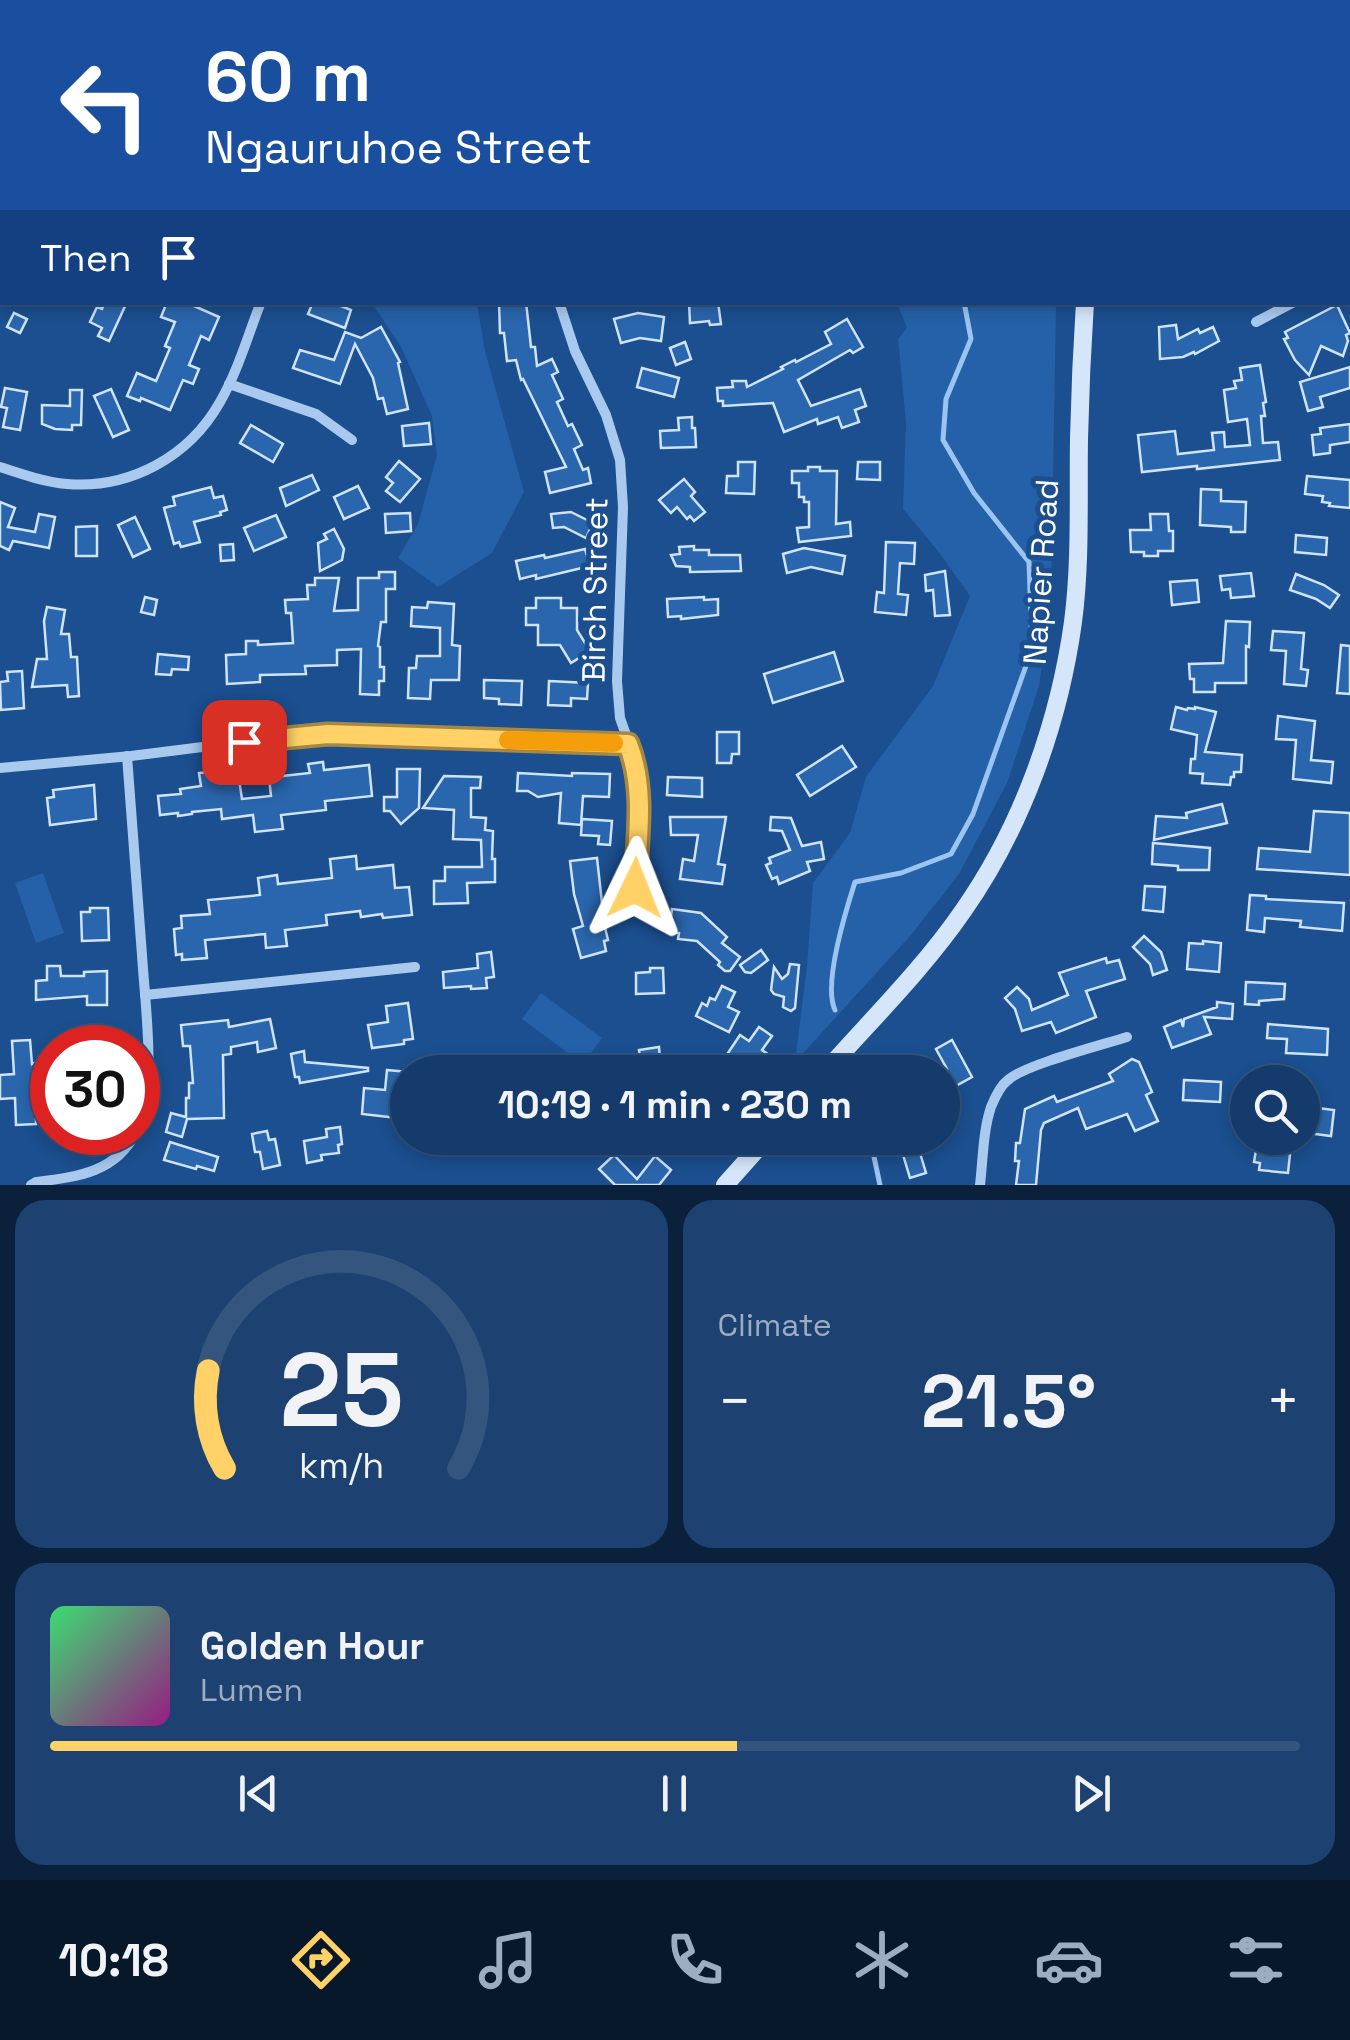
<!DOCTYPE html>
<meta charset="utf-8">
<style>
:root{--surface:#143b6b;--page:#1d4271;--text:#f1f3f6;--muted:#9dadc1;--line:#33557e;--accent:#ffd166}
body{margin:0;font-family:"Space Grotesk",sans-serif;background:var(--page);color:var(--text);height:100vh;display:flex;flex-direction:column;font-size:38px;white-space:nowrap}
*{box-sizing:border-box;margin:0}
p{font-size:32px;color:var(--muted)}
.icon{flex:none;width:55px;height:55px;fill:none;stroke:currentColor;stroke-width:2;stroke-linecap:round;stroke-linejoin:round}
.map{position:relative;height:1185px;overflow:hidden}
.sheet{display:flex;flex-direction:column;gap:15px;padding:15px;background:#0b203b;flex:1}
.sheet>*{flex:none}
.hud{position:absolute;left:0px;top:0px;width:1350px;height:305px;box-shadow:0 5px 15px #0003,0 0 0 2px var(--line);background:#1a4fa0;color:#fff;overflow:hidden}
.fabs{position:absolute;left:1230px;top:1065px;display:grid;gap:20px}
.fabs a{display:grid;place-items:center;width:90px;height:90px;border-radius:50%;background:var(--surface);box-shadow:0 5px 15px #0003,0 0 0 2px var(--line);font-size:50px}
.speed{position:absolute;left:30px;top:1025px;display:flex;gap:20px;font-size:50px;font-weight:700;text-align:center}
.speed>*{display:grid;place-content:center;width:130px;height:130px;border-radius:50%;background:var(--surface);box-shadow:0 5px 15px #0003,0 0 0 2px var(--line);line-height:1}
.speed .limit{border:15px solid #d22;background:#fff;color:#111}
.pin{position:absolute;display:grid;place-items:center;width:85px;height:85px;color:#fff;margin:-42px;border-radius:20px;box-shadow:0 5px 15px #0006}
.me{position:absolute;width:110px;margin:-55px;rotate:2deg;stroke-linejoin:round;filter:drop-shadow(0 0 8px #0008)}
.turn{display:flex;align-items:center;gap:35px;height:210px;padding:0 40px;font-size:45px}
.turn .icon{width:130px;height:130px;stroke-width:2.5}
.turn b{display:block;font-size:70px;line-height:85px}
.then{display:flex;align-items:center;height:95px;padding:0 40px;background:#0003;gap:20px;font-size:38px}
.big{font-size:75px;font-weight:600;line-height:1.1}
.sheet .card{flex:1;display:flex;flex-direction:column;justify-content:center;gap:15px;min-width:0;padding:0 35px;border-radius:30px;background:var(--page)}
.sheet .dial{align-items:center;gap:0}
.dial svg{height:260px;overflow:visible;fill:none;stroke:var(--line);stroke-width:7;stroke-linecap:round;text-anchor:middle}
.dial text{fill:var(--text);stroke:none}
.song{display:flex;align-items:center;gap:30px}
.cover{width:120px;height:120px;border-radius:15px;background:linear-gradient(135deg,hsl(140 70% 55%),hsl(310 70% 35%))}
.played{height:10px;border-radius:5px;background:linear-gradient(90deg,var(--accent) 55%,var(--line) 55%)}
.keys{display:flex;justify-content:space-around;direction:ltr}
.heat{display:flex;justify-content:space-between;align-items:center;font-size:55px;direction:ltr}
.sheet .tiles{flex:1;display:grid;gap:15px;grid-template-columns:1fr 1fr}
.card:last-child{grid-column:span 2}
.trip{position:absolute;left:390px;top:1055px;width:570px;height:100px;border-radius:50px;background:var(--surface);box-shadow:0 5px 15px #0003,0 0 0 2px var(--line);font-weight:600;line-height:100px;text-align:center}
.tab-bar{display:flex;height:160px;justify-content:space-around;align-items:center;background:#08182b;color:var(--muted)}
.tab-bar .icon{width:70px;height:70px}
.tab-bar .selected{color:var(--accent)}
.tab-bar b{font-size:45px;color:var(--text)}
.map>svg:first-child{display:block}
.green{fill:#2461a8}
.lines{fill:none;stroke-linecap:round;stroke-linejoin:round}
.stream{stroke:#9cc4f0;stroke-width:5}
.building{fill:#2a66ad;stroke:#cfe3fa;stroke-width:2.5}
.minor{stroke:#a9c9ee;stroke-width:10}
.secondary{stroke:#d6e6fa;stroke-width:18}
.route-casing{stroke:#a68842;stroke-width:25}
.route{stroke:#ffd166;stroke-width:18}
.slow{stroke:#f59e0b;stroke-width:18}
.labels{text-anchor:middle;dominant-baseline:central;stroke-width:10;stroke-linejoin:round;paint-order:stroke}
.street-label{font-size:32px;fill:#fff;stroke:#1b4f8f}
</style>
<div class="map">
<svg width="1350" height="1185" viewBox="0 0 1350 1185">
<rect width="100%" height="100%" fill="#1b4f8f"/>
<g class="green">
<polygon points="934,0 1095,0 1094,2 933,2"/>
<polygon points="372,303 477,303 485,351 524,492 492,553 438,587 398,558 418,524 437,455 432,416 401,347"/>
<polygon points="897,303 1056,303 1051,604 1039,686 1007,783 959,874 911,935 795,1062 807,966 813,883 850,833 866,777 933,686 970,596 938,551 903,509 906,423 898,339 907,328"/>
<polygon points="43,873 64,933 36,943 15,883"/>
<polygon points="541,993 602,1038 583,1064 522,1019"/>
</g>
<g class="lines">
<g class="stream">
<polyline points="1031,2 1032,0"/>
<path d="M835,1010C823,985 846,910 855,882L901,873L951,854L973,814L1032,649L1029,562L974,493L943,440L946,399L971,339L964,302"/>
<polyline points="870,1138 880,1185"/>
</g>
</g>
<g class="building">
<polygon points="105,302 127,302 109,341 98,336 102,328 90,322 97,307 102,309"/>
<polygon points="167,302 185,302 219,317 209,340 201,336 189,365 199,369 193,384 183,380 170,410 141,398 140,401 127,396 137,373 156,381 170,348 165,346 175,322 161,317"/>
<polygon points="313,302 331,302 351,310 345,328 308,314"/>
<polygon points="499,302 526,302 531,347 535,347 537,366 552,359 558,372 552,375 563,399 557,402 568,426 572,424 582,445 574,449 583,470 588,468 591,483 550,493 545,472 566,467 523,379 521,380 516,360 507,361 504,333 500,333"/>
<polygon points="689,302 718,302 721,324 710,325 709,321 690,323"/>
<polygon points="1337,305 1350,333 1346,335 1348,341 1343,356 1321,346 1309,375 1295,360 1284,339 1288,338 1285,332"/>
<polygon points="14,313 27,319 20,333 7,327"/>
<polygon points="638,313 664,317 661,341 640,338 621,343 614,319"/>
<polygon points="847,319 863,347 853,353 850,350 798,380 811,406 860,389 866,406 855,410 859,422 842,428 838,417 818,424 817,419 784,432 773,403 723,406 723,401 718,401 717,388 733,387 732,381 746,381 747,387 783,369 781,367 795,360 796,362 831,344 825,332"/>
<polygon points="1176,325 1178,339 1198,329 1200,333 1213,327 1219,341 1195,354 1194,352 1183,357 1160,359 1159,327"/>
<polygon points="381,327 400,362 398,363 408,409 387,414 383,398 378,399 373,378 355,344 340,384 293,368 300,350 334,360 345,332 361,338"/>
<polygon points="685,342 691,359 676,365 670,348"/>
<polygon points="1260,365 1266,402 1263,403 1265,416 1261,416 1263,443 1278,442 1280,460 1197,469 1197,466 1142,472 1138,435 1175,431 1178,454 1214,450 1212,433 1224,432 1225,447 1250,445 1247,419 1228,422 1224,390 1236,388 1234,381 1242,380 1240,368"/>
<polygon points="1350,367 1350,388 1320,397 1323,407 1308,411 1300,382"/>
<polygon points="642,368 679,378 674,397 637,387"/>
<polygon points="5,388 27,392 20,430 3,427 7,408 1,407"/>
<polygon points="111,389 129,430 113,437 94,396"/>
<polygon points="70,390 82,390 81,425 72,425 72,430 55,429 42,424 42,405 70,406"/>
<polygon points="692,417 692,428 695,428 696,447 661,448 660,431 679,430 678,418"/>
<polygon points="429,423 431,444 404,446 402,426"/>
<polygon points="1350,424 1350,442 1330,445 1330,453 1314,455 1312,435 1321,434 1320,428"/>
<polygon points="251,425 283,444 273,462 240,443"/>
<polygon points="399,461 420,479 400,502 386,491 393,483 386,477"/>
<polygon points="738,462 755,462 754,494 726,493 727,476 738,476"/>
<polygon points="858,462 880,462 880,480 857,479"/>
<polygon points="808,467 820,467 820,471 837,471 836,524 850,522 851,536 799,542 797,528 809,527 809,502 804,502 804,497 799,497 799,483 792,483 792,471 808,471"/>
<polygon points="312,475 319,490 286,506 280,488"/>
<polygon points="1307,476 1350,480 1350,508 1329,506 1330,503 1322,502 1323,496 1305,494"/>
<polygon points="684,479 695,492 691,496 705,512 694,521 690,516 687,519 677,507 671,513 659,500"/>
<polygon points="358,486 369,508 344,519 334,497"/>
<polygon points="211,487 214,498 223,496 227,510 220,512 221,515 194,522 200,542 181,547 179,542 174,544 164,508 175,505 173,497"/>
<polygon points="1201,489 1221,490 1221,501 1246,502 1245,532 1231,532 1231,527 1200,525"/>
<polygon points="0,502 15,508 8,527 35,532 39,514 55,517 49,548 13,541 9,550 0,546"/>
<polygon points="571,512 593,523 586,538 564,527 553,528 551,514"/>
<polygon points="410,513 411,531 386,533 385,514"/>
<polygon points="1150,514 1168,514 1169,531 1173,531 1173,551 1158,551 1158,556 1144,556 1144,552 1131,552 1130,530 1151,530"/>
<polygon points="276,515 286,537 254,551 244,528"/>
<polygon points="135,517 150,549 133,557 118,525"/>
<polygon points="97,526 97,556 76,556 76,527"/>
<polygon points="334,529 344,549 342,560 320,571 318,543 327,539 324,534"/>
<polygon points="1296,535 1327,538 1326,555 1295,552"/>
<polygon points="886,542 915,543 914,564 900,563 898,594 908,595 906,615 875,612 877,592 884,593"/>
<polygon points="233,544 234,560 221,561 220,545"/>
<polygon points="694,546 694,550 709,550 709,555 740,555 741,571 690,572 690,567 676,566 671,555 680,554 679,547"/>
<polygon points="804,548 845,556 842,574 811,567 787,573 783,554"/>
<polygon points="585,549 590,566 536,579 536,575 520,579 516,561 544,555 545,558"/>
<polygon points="945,571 950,615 935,616 933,590 926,591 925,575"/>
<polygon points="379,572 395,572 395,589 386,589 386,622 381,622 378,646 380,647 380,667 384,667 384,681 379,681 379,695 360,694 361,649 337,650 337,665 305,666 306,674 260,675 260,682 227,684 226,655 246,654 246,641 258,641 258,645 293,643 291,613 286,613 285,600 308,599 307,585 315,585 315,578 339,578 334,611 358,610 358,578 379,578"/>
<polygon points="1251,573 1254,596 1231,598 1230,589 1222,590 1220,576"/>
<polygon points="1296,574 1324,585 1339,595 1330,608 1316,599 1290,590"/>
<polygon points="1197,580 1199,602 1172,605 1170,582"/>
<polygon points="145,597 157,600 154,615 141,612"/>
<polygon points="704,597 704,600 718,599 718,615 681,619 681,616 668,617 667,599"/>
<polygon points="536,598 561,598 561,608 577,608 577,630 590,651 571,663 560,645 538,645 538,625 526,625 526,608 536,608"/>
<polygon points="428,602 454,604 452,645 460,646 459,680 431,680 430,699 408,698 409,668 416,668 417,656 440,656 440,628 411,626 412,607 427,608"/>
<polygon points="47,607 65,610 61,634 69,634 71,657 77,657 79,696 68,697 67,685 32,687 37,659 47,659 44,621"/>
<polygon points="1226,621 1250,622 1249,647 1246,646 1246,683 1215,683 1215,692 1194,692 1194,679 1190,679 1189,664 1223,663"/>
<polygon points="1273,631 1304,633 1301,669 1308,670 1306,686 1284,684 1286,651 1271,650"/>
<polygon points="1341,645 1350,646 1350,694 1337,693"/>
<polygon points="834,652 843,681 773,703 764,674"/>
<polygon points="158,654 189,657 188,670 172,669 171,675 156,674"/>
<polygon points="22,671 24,708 1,710 0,682 8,681 7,672"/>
<polygon points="484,680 522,681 521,705 499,704 499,699 484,698"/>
<polygon points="549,681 588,683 587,699 571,698 571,706 548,705"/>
<polygon points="1176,707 1187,710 1188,708 1195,709 1195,707 1216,712 1205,752 1242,755 1241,772 1234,772 1234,777 1231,777 1230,785 1202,783 1203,774 1190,773 1191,759 1195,759 1197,735 1171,729"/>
<polygon points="1278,716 1315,721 1311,760 1333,762 1331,783 1293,779 1296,740 1276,739"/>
<polygon points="717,732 739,732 739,754 732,754 731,763 717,763"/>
<polygon points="842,746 856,767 810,796 797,775"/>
<polygon points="323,762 324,770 369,765 372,796 325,801 326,810 281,815 283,829 255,832 253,815 222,819 221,809 192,812 192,814 178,816 178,813 160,815 158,796 181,794 180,789 201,786 199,773 217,771 217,775 238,773 242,799 271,796 268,768 281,766 282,776 310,773 308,764"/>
<polygon points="397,769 420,769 419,808 401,824 390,811 384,811 384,797 397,797"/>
<polygon points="518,773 572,776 572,773 610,774 609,797 583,796 581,825 559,823 561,793 538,797 528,791 517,791"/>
<polygon points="444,776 481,777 480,788 471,788 471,817 486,818 485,830 493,831 492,859 495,859 495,882 467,883 468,903 434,904 434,881 445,881 445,867 482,867 481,840 453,839 454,810 423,808"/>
<polygon points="668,777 702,778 702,797 667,795"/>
<polygon points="94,785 96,819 50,825 47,798 54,797 53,790"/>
<polygon points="1222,804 1227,823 1154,840 1156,816 1187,818 1186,813"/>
<polygon points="1314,811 1350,813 1350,875 1257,869 1259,848 1310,852"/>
<polygon points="670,817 726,817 718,864 725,865 722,884 680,879 683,859 694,861 698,835 671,835"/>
<polygon points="771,817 791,818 802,846 821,842 824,859 807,862 810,871 779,884 777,877 772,879 766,865 771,863 769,858 790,850 782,831 770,830"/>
<polygon points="582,819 612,821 610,845 598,844 599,836 581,835"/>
<polygon points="1153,843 1210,848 1209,870 1178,870 1178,866 1152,864"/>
<polygon points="356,856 357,869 393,865 395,888 409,887 412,915 383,918 382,914 361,917 360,911 326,915 327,925 285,930 287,946 266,948 265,934 205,940 207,958 182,960 182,954 176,955 174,929 182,928 181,916 210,914 208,900 260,895 258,878 277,875 278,884 332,878 330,859"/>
<polygon points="597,858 602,903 609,901 612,912 602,915 608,940 604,941 606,951 581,958 573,929 583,926 574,894 570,861"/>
<polygon points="1145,886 1165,887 1163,912 1143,910"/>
<polygon points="1250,895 1266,896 1266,899 1344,903 1342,931 1300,927 1301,921 1265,918 1264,932 1247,930"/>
<polygon points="90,908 108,908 109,940 82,941 81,912 90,912"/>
<polygon points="672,909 701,913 727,937 722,943 740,957 730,971 725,971 718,965 720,962 697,941 678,939 679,933 669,932"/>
<polygon points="1144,936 1161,952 1167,970 1153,975 1150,964 1133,947"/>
<polygon points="1203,941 1221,943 1219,972 1187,969 1189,943 1203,944"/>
<polygon points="761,950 768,960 751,973 745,972 740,965"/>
<polygon points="491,952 494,977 486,978 487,988 471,989 471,986 444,988 443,972 478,968 477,954"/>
<polygon points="1106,958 1107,963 1119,960 1125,979 1086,991 1096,1017 1056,1033 1051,1022 1022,1031 1015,1009 1005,998 1017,987 1029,999 1032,1010 1068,995 1059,973"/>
<polygon points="790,964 799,965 795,1008 791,1011 783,1007 784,997 774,994 771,990 774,967 782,979 788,974"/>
<polygon points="47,966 60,966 61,976 84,976 84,972 107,971 107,1005 87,1005 87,996 36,1000 36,981 47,980"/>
<polygon points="650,968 663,968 664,993 636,994 636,973 650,972"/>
<polygon points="1246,982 1285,984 1284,999 1259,1001 1259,1005 1245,1004"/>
<polygon points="722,986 735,992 728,1007 739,1012 729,1032 696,1016 702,1003 707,1006 710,998 715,1000"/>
<polygon points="1217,1002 1233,1004 1232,1019 1204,1017 1211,1034 1172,1048 1164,1027 1181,1020 1183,1027 1184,1019 1217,1007"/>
<polygon points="408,1003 413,1039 404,1040 404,1044 372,1048 368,1025 388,1022 386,1006"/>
<polygon points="270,1019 276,1048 258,1052 257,1042 231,1047 231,1054 223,1055 224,1118 187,1119 182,1137 166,1132 171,1113 186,1117 186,1098 189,1098 189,1083 193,1083 190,1046 183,1046 181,1025 228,1020 229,1027"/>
<polygon points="1268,1024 1328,1029 1327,1055 1286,1053 1287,1039 1267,1038"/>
<polygon points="759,1027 772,1036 762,1050 772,1057 761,1072 756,1072 728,1053 740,1035 749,1041"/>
<polygon points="30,1040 32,1064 34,1063 38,1084 35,1085 36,1124 16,1125 15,1098 0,1099 0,1075 14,1074 12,1041"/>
<polygon points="952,1040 972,1077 952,1088 943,1072 947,1069 936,1049"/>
<polygon points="659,1047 660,1059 674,1057 674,1062 691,1059 693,1072 642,1072 639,1050"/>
<polygon points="304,1051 305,1062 368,1068 368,1071 300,1083 299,1077 295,1077 291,1054"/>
<polygon points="1132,1059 1139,1062 1152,1092 1146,1095 1158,1121 1135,1131 1127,1114 1086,1129 1078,1108 1044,1123 1041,1130 1036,1185 1016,1185 1019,1161 1015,1161 1016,1143 1020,1143 1025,1109 1054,1096 1057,1102 1113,1081 1109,1074"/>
<polygon points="387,1070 408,1072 407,1088 401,1087 398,1118 362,1114 364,1088 385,1090"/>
<polygon points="1184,1080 1221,1082 1220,1102 1183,1100"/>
<polygon points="1302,1106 1334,1110 1331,1136 1307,1133 1308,1120 1302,1119"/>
<polygon points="340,1127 342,1144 338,1145 339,1153 321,1155 322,1160 307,1163 304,1141 327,1137 326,1129"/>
<polygon points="267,1131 269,1140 275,1139 280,1165 263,1169 260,1152 255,1152 252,1134"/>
<polygon points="170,1142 218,1157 214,1171 197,1166 196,1169 164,1160"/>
<polygon points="917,1143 926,1173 910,1178 901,1148"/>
<polygon points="1256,1150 1290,1154 1288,1173 1259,1170 1260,1163 1254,1162"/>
<polygon points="614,1155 637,1179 655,1156 671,1170 659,1185 615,1185 599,1169"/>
</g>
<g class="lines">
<g class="minor">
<polyline points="605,2 606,0"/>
<polyline points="1348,86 1350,80"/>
<polyline points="0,180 2,181"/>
<polyline points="1348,257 1350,262"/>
<polyline points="1348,275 1350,274"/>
<polyline points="559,302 575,351 606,415 620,460 623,507 617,681 620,718 636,763 639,790 635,888"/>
<polyline points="1256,322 1294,302"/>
<polyline points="229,384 316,414 352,440"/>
<path d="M0,467C21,474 44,482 67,484C130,489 189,457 220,402C238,371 248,335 261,302"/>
<path d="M127,756C132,822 137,889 142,955C145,1004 157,1086 138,1130"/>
<polyline points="0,768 131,756 282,737 328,734 628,744"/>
<polyline points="145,995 415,967"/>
<path d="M31,1185L36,1182C76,1177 116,1173 136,1132"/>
<path d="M980,1185C983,1159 983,1131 991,1107C995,1097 1000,1086 1008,1080C1024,1065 1102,1045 1127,1037"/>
</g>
<g class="secondary">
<polyline points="1136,2 1137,0"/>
<path d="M825,1072C871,1020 923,969 963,911C1022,827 1059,723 1073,622C1081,561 1078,500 1079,439C1080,394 1082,348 1085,302"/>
<polyline points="725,1185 767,1138"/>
</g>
</g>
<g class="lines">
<defs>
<path id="route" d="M244,742L328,734L628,744C646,789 637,840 635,888"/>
</defs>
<use href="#route" class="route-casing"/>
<use href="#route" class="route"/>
<polyline class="slow" points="508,740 614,743"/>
</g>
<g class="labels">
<g class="street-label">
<text transform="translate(1041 572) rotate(-86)">Napier Road</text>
<text transform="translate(595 590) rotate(-89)">Birch Street</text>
</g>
</g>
</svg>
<div class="fabs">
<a><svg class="icon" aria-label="search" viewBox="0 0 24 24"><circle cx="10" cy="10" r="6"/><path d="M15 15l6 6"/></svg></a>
</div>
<div class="speed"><div class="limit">30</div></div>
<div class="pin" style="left:244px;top:742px;background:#d93025"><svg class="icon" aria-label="arrive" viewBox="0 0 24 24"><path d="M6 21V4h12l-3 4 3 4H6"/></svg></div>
<svg class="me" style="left:635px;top:888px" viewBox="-20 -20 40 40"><path d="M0-17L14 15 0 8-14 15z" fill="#ffd166" stroke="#fff" stroke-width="4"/></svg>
<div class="trip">10:19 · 1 min · 230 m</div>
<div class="hud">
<div class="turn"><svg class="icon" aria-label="left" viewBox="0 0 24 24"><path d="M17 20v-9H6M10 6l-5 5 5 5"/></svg><div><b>60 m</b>Ngauruhoe Street</div></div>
<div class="then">Then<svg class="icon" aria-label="arrive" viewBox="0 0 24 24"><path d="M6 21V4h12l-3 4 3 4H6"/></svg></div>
</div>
</div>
<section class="sheet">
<div class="tiles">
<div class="card dial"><svg viewBox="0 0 100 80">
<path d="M14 69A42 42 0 1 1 86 69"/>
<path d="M14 69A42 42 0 0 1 9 39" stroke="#ffd166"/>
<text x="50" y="56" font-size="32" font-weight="700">25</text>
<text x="50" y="72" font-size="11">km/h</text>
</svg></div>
<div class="card"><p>Climate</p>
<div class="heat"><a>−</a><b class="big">21.5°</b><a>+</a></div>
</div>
<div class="card">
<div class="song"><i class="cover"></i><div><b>Golden Hour</b><p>Lumen</p></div></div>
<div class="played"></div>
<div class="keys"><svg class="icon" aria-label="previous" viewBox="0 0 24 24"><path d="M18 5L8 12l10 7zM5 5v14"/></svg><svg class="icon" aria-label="pause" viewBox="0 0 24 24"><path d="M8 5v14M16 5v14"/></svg><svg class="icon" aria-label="next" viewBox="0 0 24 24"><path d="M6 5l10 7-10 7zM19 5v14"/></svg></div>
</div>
</div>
</section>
<nav class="tab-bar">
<b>10:18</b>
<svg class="icon selected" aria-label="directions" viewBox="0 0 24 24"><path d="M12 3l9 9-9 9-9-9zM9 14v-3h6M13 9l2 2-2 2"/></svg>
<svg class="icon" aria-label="music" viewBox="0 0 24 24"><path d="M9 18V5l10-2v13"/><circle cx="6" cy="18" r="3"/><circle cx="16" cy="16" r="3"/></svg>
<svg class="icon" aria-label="phone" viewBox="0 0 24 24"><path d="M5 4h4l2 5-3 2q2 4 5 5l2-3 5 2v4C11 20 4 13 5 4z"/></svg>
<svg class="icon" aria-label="climate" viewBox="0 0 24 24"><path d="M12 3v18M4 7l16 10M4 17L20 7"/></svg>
<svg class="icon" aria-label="car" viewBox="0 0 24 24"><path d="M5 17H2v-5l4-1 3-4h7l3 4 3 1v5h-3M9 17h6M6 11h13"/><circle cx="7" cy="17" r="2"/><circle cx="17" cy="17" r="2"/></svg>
<svg class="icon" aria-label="filters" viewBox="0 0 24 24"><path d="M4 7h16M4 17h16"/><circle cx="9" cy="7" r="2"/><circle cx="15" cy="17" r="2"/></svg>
</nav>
